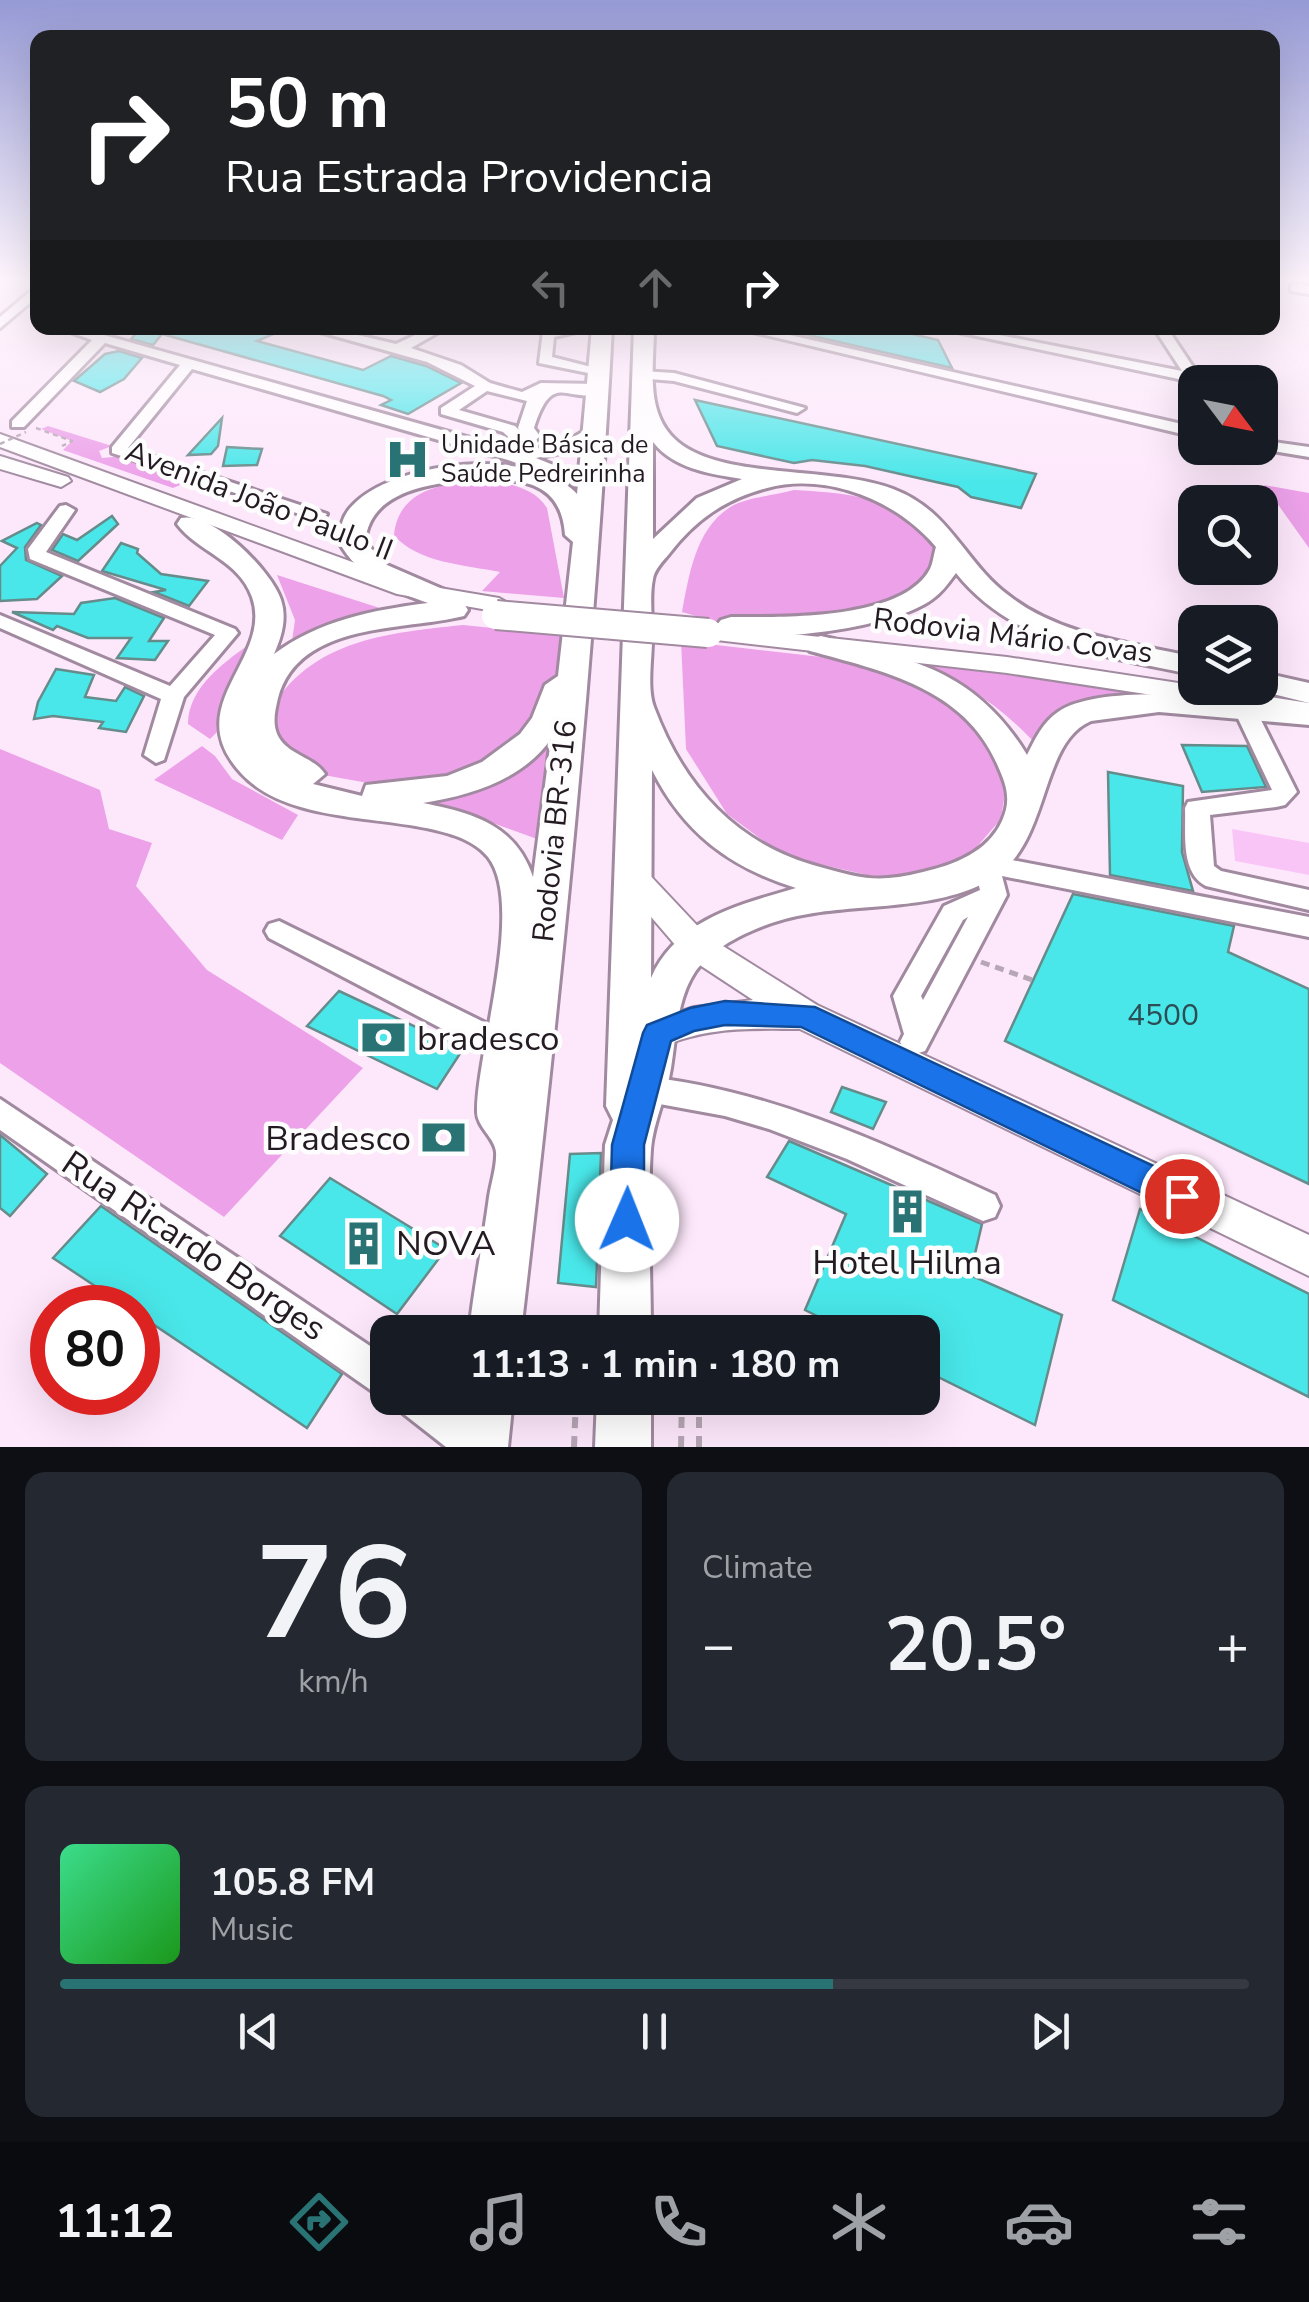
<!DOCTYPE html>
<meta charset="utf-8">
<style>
:root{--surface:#171b24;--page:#242831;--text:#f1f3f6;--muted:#9ea1a6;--line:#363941;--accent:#297375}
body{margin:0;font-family:"Nunito Sans",sans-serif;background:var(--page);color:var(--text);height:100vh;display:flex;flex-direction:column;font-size:38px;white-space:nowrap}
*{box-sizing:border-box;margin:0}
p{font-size:32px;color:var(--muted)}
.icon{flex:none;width:55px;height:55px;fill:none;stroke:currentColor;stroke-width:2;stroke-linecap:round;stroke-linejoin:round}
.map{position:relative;height:1447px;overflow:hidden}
.side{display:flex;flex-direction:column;gap:25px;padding:25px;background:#0d0f14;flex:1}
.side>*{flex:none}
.guide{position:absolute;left:30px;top:30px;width:1250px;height:305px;border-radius:20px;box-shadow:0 10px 40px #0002;background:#202124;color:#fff;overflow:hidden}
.needle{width:65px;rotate:122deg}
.buttons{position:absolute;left:1178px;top:365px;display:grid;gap:20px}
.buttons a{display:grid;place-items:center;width:100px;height:100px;border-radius:20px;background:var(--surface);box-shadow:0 10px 40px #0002;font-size:50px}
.speed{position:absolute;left:30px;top:1285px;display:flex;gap:20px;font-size:50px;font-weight:700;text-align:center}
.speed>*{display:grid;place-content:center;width:130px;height:130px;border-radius:50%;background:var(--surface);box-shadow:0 10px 40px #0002;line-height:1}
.speed .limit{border:15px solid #d22;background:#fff;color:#111}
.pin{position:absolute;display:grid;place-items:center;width:85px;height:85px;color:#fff;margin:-42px;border:5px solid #fff;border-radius:50%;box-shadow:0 2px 10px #0007}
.me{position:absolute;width:110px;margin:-55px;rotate:1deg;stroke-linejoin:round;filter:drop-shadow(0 0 8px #0008)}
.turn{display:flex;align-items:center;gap:35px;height:210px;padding:0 30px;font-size:45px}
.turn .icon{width:130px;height:130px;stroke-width:2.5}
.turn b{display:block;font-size:70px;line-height:85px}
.lanes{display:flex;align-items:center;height:95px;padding:0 30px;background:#0003;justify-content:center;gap:50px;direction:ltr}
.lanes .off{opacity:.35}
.big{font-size:75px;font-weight:700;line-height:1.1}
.side .widget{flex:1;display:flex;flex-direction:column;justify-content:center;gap:15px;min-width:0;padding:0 35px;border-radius:20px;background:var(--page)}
.side .dial{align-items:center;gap:0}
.dial b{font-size:130px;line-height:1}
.song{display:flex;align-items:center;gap:30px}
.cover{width:120px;height:120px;border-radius:15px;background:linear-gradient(135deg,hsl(150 70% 55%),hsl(120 70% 35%))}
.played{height:10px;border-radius:5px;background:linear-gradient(90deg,var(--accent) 65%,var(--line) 65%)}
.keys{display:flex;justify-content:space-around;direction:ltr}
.heat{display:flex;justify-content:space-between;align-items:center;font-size:55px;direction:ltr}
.side .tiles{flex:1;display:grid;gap:25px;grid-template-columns:1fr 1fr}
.widget:last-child{grid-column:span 2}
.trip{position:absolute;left:370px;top:1315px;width:570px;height:100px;border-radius:20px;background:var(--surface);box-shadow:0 10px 40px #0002;font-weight:700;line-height:100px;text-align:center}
.dock{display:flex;height:160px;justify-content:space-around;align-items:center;background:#090b0e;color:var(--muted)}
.dock .icon{width:70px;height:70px}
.dock .selected{color:var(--accent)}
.dock b{font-size:45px;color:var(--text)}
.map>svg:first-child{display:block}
.green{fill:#f9c5f7}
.forest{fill:#eca1e9}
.building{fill:#49e7e9;stroke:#668b8b;stroke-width:2.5}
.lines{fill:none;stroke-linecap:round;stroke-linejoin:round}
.minor-casing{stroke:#a18aa0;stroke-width:6}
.major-casing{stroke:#a18aa0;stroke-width:4}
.highway-casing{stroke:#a18aa0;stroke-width:6}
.path-far2{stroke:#b7a6b5;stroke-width:2.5;stroke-dasharray:5 4;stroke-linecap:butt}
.path-far1{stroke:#b7a6b5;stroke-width:5;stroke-dasharray:9 6;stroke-linecap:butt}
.path{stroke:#b7a6b5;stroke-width:6;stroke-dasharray:11 8;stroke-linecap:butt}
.minor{fill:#fff;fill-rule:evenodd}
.major{fill:#fff;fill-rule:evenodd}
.highway{fill:#fff;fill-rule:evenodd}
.major-bridge-casing{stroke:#a18aa0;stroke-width:32;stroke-linecap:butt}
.path-bridge{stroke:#b7a6b5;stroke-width:2.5;stroke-dasharray:5 4;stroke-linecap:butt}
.major-bridge{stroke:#fff;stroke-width:28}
.route{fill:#1a73e8;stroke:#114b97;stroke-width:2.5}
.labels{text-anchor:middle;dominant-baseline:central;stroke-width:9;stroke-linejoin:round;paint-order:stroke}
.far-poi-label{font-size:25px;fill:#231a22;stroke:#fdfdfd;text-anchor:start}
.street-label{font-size:30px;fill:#231a22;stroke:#fdfdfd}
.near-number-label{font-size:30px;fill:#2c4d54}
.near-poi-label{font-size:35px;fill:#231a22;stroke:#fdfdfd;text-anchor:start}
.near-street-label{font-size:35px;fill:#231a22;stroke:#fdfdfd}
</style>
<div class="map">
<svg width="1309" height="1447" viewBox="0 0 1309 1447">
<rect width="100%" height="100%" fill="#fde8fb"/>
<polygon class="green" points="1232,829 1309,843 1309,875 1235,861"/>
<g class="forest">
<polygon points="48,426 112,446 99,451 102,458 124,456 192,480 173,488 63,450 72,441 41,429"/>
<path d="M491,480C512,485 535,488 547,508L564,598L482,591L500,572C466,565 417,563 394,535C399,485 450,483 491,480Z"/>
<polygon points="1264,485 1309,493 1309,548"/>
<path d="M794,490C862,494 880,498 939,531L940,561L902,597L852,611L731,626L682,612C689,575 696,527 732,506C749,497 776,495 794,490Z"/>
<polygon points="277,575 386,610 291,648 295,620"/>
<path d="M463,625L561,635L563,660L538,718L486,766L396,788L329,776L294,761L259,732C298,642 376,634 463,625Z"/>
<path d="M258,638L230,689L220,729L210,739L188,724C188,685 229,659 258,638Z"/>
<polygon points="681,641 848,660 951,696 990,746 1006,786 1001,819 962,864 885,879 784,856 727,814 686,749"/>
<path d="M911,663L1173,695L1081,709L1037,745C997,703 966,683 911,663Z"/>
<polygon points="549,740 537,839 479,818 406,800"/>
<polygon points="202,746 215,756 232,779 298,815 282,840 154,780"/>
<polygon points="0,749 100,790 109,829 152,843 136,886 207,970 363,1068 224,1217 0,1063"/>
</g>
<g class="building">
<polygon points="141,328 287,328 257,341 363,370 391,356 426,366 461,383 408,414 381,405 391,400 383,396 162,334 153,345 131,339"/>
<polygon points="796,328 907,328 908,333 938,340 952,368 795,332"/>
<polygon points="119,351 142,358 124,379 100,392 74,381 105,354"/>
<polygon points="695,400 1036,474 1021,508 971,497 958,487 865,466 812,460 794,463 717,446"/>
<polygon points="222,418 218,446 211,454 188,455"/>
<polygon points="227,447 262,449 257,465 223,466"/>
<polygon points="112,516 118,524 78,561 52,550 63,534 77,540"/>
<polygon points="37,523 41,525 25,547 26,560 62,576 37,599 0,601 0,566 17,548 2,541"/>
<polygon points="121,543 138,549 137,553 161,574 208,581 189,606 154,592 166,590 102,571"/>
<polygon points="115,598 164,618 149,641 168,641 155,660 117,658 131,638 88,638 57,626 53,630 12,612 74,614 81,603"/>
<polygon points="56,669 94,675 85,697 116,701 125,687 144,696 126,732 99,728 103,722 53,716 34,719 38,702"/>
<polygon points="1182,745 1247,746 1266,787 1202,792"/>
<polygon points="1108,772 1183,786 1182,852 1193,891 1110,875"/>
<polygon points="1073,894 1234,926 1228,952 1309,989 1309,1184 1005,1041"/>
<polygon points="339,991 463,1049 437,1089 307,1026"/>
<polygon points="842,1087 886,1102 873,1129 831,1112"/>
<polygon points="0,1135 47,1174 10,1216 0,1208"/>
<polygon points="789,1141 982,1224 970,1275 1062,1315 1035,1425 922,1369 922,1332 849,1332 805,1310 846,1214 767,1177"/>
<polygon points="601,1153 596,1287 558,1283 570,1154"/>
<polygon points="330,1178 446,1249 397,1314 280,1236"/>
<polygon points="101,1206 342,1374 307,1428 138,1314 138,1308 128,1308 53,1258"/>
<polygon points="1140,1209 1309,1294 1309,1397 1113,1300"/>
</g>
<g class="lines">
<defs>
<g id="minor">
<polygon points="1296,284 1309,286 1309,294 1291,291 1291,285"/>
<polygon points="38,285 38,296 0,328 0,317"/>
<polygon points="59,328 79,328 520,452 563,443 586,430 598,430 598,436 574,450 536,458 598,483 595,487 583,487 508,460 192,369 128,448 327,514 324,518 312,518 112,453 112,447 180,365 105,343 24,427 12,427 12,421 92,340"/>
<path d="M306,328H328L396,344L430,328H446L411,348L461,365L490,383L522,392L541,383L597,384L605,389C571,411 554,364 534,428L540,436L533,443H515L503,432L441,414V408L475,386L427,362ZM487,391L527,401L518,428L523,434L515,426L459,410Z"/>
<polygon points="564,328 589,329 554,337 552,357 603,370 603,376 539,363 543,331"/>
<polygon points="736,328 759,328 1195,427 1195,437"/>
<polygon points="939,328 964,328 1182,371 1154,328 1167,328 1203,382 1195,382 1195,386 1188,381"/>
<polygon points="642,371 674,373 805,408 797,413 674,381 637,378 637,372"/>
<polygon points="1260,440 1309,447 1309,457 1254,448 1260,448"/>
<polygon points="66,505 75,510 46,552 235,629 238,633 184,697 164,760 156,763 144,755 161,699 0,628 0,615 170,686 215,635 30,559 28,549 60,506"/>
<path d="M1244,701L1255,708L1297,792L1285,805L1276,807L1210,815L1214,866L1221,871L1309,890V910L1206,886C1180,873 1186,833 1185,808L1188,802L1272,790L1233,708Z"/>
<path d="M986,855L1309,917V937L1002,876L1007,895L925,1051L915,1054L905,1051L900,1042L904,1034L893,996L944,906L980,890L973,864L977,857ZM968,917L923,1000L921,996L963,920Z"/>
<polygon points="279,921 518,1039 522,1048 518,1057 507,1060 496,1057 269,938 265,931 269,924"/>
<path d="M638,1076C765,1088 880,1142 995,1195L1000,1206L995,1217L983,1221L847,1159L769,1129L725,1116L627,1098L623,1089L627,1080Z"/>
<polygon points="0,1099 388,1358 388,1398 391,1398 388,1399 375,1393 0,1130"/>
<polygon points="394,1398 443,1398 492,1433 497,1447 446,1447 400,1411"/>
</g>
<g id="major">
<polygon points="0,434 410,583 499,598 511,605 499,612 397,594 0,447"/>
<polygon points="0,456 68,477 71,481 61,487 0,469"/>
<polygon points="708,625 1007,657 1309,703 1309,719 1007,673 699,638 695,633"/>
<path d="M632,865L643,868L707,936L817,1005L1309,1235V1276L800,1029C763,1029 726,1027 690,1037C673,1041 663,1049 645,1043L640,1033L645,1023L694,1007L753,1000L683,954L616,876L621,868Z"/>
</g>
<g id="highway">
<path d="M592,328H612C594,664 560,998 521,1332H469C474,1287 483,1242 489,1197C491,1183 497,1166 496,1152C495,1138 477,1127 477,1112C476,1054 526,905 488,857C479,846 464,838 450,834C389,814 288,825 241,773C178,705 274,659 252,597C239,560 198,552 177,524L181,518C212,511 272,571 281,600C287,618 282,636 274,654C320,620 373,610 428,603C391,590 359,578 339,542C340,529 342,516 352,506C395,460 534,446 577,494ZM469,479C516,479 561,477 565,535L573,542L558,676L545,685L532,718L520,734L482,762L447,776L366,785L362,796L313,784L325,774C314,757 288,755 278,736C272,724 275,711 278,698C299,621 404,631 464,616L468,610L464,604L448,602L451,597L447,591L387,565L365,542C370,491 427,485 469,479ZM551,739L533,877C516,825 473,813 423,803C471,795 522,780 551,739Z"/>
<path d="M634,328H654C654,367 644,414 678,442C724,480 833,466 893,489C951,511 963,561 1008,595C1060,636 1132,643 1195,657V675C1108,656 1015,647 956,573C950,581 943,591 935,597C899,628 766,644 721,632L716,626L721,620L731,617C781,617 902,621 930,569C933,563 934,553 936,547C897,500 826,472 767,488C725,499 695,520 669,554C663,561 654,570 653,579C649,598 653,620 652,640C652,659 647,689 654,707C684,787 737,845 820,867C863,879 878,883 923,872C954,865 988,852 1002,821C1012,799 1006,784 997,764C964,688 883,671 810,651L806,645L810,639L821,636C912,659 975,670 1027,755C1035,739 1043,722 1058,712C1103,680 1253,700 1309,705V725L1159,712L1091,721C1041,742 1050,834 1000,873C950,911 866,903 808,914C770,920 717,941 695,972C677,999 676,1037 671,1068C667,1095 653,1122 651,1149C647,1209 651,1272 651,1332H599L605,1145L613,1120L606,1106ZM653,442C674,469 711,474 742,479L697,498L653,539ZM652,770C684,833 729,867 796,888C739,905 677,919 651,978Z"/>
<polygon points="1260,672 1309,683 1309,703 1249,688 1260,688"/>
<polygon points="459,1398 513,1398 508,1447 452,1447"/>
<polygon points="597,1398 651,1398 651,1447 595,1447"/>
</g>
</defs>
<use href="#minor" class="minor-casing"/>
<use href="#major" class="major-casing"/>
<use href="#highway" class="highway-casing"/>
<polyline class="path-far2" points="36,428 72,441 62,446"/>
<polyline class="path-far1" points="981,962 1035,981"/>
<g class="path">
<polyline points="699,1398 699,1447"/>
<polyline points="574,1447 576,1398"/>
<polyline points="681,1447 682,1398"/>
</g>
<use href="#minor" class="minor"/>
<use href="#major" class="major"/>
<use href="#highway" class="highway"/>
<defs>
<polyline id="major-bridge" points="496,615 708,633"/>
</defs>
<use href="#major-bridge" class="major-bridge-casing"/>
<polyline class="path-bridge" points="0,444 26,432"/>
<use href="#major-bridge" class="major-bridge"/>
</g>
<linearGradient id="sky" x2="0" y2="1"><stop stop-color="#969ad5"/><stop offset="0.58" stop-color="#fef5fd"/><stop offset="1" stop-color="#fef5fd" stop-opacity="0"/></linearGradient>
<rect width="1309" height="483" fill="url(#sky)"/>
<polygon class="route" points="725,1001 815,1007 1194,1185 1199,1196 1194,1207 1182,1212 1171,1207 801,1027 725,1025 694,1031 671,1041 644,1145 644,1220 639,1232 627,1236 615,1232 610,1220 612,1145 643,1033 647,1025 690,1008"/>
<defs>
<symbol id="hospital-bare" viewBox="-9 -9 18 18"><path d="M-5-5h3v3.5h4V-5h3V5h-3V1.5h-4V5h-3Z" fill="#297375" stroke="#fdfdfd" stroke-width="2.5" paint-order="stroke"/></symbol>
<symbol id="bank-bare" viewBox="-9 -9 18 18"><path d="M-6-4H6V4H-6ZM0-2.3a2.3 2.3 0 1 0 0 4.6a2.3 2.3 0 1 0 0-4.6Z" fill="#297375" stroke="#fdfdfd" stroke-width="2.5" paint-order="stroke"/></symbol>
<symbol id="building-bare" viewBox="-9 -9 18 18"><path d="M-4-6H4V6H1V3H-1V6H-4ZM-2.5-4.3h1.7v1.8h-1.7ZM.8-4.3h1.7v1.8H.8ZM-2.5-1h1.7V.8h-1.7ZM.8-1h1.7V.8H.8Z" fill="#297375" stroke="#fdfdfd" stroke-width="2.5" paint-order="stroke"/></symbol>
</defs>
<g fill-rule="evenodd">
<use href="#hospital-bare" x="376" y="428" width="63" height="63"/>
<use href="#bank-bare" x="352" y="1006" width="63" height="63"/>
<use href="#bank-bare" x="412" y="1106" width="63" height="63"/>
<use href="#building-bare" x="876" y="1180" width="63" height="63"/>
<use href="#building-bare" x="332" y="1212" width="63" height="63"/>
</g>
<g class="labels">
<g class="far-poi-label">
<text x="441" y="445">Unidade Básica de<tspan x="441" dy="29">Saúde Pedreirinha</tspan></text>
</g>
<g class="street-label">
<text transform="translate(259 501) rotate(21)">Avenida João Paulo II</text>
<text transform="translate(1013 636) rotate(7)">Rodovia Mário Covas</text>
<text transform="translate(555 831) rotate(-84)">Rodovia BR-316</text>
</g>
<g class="near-number-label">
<text x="1163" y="1015">4500</text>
</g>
<g class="near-poi-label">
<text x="417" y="1038">bradesco</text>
<text x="411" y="1138" text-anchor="end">Bradesco</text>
<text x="396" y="1243">NOVA</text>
<text x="907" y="1262" text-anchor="middle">Hotel Hilma</text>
</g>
<g class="near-street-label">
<text transform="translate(194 1246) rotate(34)">Rua Ricardo Borges</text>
</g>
</g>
</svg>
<div class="buttons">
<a><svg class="needle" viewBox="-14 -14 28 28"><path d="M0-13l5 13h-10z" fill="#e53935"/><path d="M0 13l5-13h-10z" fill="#9ea1a6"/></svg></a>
<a><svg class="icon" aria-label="search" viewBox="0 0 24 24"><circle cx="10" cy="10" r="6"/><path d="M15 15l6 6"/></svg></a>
<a><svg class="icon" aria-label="layers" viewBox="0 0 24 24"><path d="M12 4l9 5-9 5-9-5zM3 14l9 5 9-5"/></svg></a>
</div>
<div class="speed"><div class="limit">80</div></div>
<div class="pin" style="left:1182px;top:1196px;background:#d93025"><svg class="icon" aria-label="arrive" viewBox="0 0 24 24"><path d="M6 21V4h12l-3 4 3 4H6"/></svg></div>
<svg class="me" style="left:627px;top:1220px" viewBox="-20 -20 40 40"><circle r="19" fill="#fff"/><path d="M0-13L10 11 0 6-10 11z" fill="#1a73e8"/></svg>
<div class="trip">11:13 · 1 min · 180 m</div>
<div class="guide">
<div class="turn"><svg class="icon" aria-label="right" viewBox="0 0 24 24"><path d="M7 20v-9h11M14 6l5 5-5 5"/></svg><div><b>50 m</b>Rua Estrada Providencia</div></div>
<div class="lanes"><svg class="icon off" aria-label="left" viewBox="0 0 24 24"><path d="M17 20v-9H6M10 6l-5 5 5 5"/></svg><svg class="icon off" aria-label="ahead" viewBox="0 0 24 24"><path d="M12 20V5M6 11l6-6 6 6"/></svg><svg class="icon" aria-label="right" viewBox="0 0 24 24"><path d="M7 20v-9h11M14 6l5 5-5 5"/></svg></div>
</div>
</div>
<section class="side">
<div class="tiles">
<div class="widget dial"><b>76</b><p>km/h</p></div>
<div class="widget"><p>Climate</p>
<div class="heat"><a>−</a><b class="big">20.5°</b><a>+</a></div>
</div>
<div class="widget">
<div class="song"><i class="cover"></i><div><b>105.8 FM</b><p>Music</p></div></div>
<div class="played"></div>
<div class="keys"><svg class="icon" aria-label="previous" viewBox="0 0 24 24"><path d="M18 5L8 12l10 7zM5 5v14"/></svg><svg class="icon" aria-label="pause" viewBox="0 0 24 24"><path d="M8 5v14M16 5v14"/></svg><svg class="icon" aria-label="next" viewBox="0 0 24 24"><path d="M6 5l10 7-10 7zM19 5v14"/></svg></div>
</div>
</div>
</section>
<nav class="dock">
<b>11:12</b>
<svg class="icon selected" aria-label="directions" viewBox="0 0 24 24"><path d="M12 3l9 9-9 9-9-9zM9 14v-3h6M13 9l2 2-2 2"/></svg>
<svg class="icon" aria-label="music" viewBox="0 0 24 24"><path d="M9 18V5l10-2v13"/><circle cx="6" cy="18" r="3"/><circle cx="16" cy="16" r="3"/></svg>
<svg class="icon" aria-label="phone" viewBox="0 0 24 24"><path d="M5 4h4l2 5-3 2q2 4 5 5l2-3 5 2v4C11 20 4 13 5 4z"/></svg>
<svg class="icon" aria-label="climate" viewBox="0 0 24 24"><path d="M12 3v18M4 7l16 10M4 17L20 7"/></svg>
<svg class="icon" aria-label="car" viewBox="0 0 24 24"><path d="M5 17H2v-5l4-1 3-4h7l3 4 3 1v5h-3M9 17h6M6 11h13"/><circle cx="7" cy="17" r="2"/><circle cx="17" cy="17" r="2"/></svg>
<svg class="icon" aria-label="filters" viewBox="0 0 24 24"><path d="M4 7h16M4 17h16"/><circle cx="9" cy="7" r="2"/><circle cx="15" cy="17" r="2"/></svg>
</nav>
